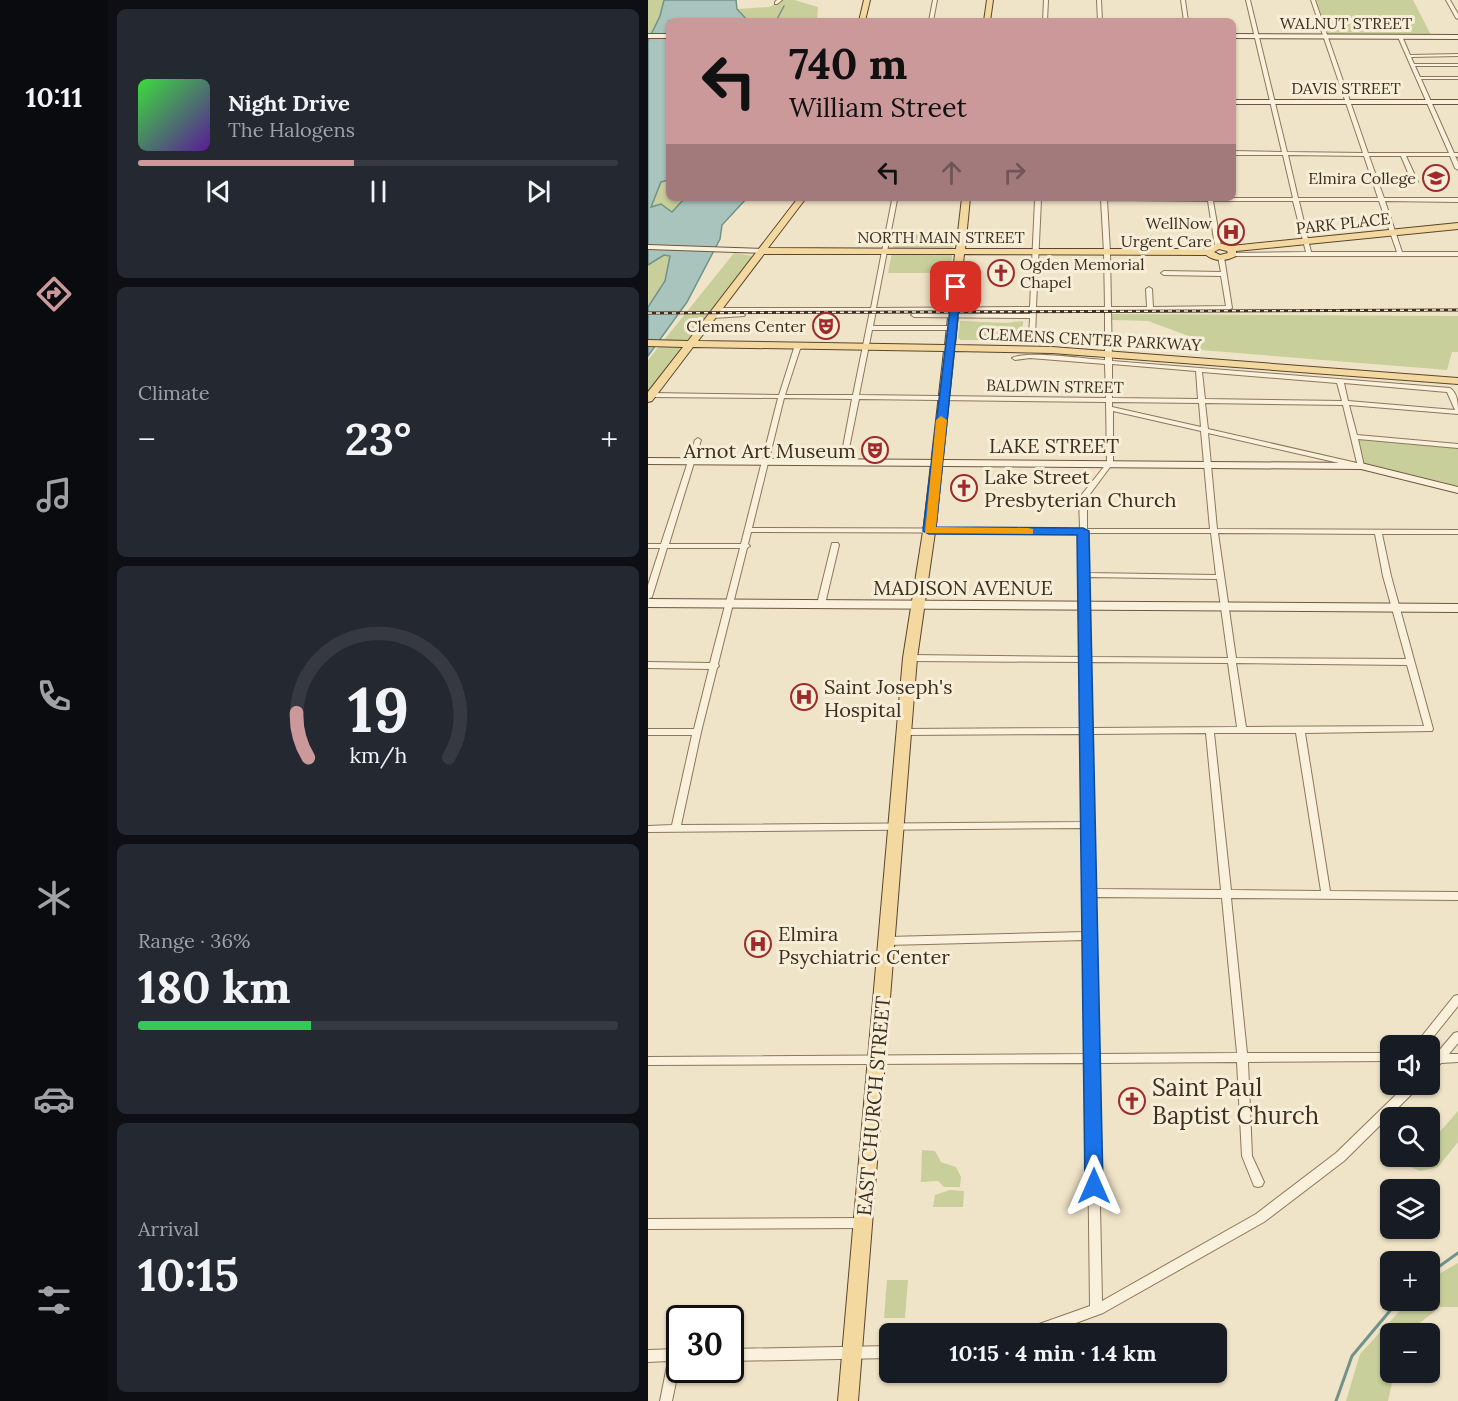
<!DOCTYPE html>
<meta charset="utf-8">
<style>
:root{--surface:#171b24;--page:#242831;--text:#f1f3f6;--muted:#9ea1a6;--line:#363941;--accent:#cc999b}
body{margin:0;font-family:Lora,serif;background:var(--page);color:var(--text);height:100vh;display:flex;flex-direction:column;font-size:22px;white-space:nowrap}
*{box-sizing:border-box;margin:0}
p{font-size:20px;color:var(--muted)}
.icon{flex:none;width:33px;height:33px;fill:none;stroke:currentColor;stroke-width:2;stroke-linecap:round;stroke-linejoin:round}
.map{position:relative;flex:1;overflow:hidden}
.side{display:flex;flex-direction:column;gap:9px;padding:9px;background:#0d0f14;width:540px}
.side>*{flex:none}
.banner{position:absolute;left:18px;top:18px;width:570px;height:183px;border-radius:9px;box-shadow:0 2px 4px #0004;background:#cc999b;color:#111;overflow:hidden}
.tools{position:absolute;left:732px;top:1035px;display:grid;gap:12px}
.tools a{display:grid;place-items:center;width:60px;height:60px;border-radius:9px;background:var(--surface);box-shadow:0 2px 4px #0004;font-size:30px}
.speed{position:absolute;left:18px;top:1305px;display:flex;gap:12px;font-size:30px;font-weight:700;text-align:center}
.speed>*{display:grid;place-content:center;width:78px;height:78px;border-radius:50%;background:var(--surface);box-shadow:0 2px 4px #0004;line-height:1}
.speed .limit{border:3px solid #111;border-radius:9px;background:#fff;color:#111}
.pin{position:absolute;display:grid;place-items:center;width:51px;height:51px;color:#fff;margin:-26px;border-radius:12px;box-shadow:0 3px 9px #0006}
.me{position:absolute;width:66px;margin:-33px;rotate:0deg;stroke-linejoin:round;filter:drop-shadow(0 0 4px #0008)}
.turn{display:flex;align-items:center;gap:21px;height:126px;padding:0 24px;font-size:27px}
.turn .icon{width:78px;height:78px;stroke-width:2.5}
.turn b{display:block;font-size:42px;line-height:51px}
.lanes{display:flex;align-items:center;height:57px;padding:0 24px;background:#0003;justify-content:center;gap:30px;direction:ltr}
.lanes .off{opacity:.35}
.big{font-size:45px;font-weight:700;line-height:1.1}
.side .tile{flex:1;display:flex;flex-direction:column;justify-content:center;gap:9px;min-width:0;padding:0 21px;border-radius:9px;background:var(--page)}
.side .dial{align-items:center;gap:0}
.dial svg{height:156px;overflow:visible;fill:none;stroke:var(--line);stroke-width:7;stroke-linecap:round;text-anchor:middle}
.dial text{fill:var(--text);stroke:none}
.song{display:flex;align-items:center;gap:18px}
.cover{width:72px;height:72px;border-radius:9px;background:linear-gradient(135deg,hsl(120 70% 55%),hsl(270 70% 35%))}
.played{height:6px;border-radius:3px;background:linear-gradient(90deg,var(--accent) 45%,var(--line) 45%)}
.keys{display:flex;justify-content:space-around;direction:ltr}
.heat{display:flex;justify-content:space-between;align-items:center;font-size:33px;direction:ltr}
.charge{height:9px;border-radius:4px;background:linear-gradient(90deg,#34c759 36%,var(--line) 0)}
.trip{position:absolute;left:231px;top:1323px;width:348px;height:60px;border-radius:9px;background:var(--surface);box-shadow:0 2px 4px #0004;font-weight:700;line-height:60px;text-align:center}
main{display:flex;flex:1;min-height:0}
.tab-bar{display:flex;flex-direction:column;width:108px;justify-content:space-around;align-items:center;background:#090b0e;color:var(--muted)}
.tab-bar .icon{width:42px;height:42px}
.tab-bar .on{color:var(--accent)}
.tab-bar b{font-size:27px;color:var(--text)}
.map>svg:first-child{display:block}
.green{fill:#c9cf9b}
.water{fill:#a9c4bc;stroke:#6f938a;stroke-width:1.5}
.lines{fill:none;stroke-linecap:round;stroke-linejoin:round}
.stream-far1{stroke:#6f938a;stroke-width:1.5}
.stream{stroke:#6f938a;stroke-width:3}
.street-casing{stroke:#8d765c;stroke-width:2}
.secondary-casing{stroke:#6f573f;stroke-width:2}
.primary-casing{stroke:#5b4430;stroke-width:2}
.street{fill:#faf1dc;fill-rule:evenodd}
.secondary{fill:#faf1dc;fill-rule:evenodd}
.primary{fill:#f3d9a0;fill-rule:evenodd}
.rail-casing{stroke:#3d2e20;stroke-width:3}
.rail{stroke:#f7eed8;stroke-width:1.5;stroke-dasharray:4;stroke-linecap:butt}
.route{fill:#1a73e8;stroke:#114b97;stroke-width:1.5}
.slow{fill:#f59e0b}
.labels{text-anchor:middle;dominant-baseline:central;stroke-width:6;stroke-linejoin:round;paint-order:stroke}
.far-street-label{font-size:16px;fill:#3d2e20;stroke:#f7eed8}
.far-poi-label{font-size:16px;fill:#3d2e20;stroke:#f7eed8;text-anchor:end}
.street-label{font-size:20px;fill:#3d2e20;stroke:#f7eed8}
.poi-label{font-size:20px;fill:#3d2e20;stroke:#f7eed8;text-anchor:start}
.near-poi-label{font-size:24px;fill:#3d2e20;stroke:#f7eed8;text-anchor:start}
</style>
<main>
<nav class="tab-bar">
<b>10:11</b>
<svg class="icon on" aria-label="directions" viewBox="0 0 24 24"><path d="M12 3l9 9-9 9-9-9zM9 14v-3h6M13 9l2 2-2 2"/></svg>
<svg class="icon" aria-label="music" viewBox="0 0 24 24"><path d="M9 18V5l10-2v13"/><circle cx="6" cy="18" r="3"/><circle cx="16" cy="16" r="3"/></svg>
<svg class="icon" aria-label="phone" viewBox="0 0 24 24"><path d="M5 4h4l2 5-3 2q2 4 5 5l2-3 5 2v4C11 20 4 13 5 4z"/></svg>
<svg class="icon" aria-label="climate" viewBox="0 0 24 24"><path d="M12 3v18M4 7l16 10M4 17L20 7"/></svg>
<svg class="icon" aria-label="car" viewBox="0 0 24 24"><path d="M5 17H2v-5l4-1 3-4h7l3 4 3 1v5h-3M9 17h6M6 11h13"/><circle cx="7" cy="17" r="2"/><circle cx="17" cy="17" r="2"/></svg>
<svg class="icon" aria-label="filters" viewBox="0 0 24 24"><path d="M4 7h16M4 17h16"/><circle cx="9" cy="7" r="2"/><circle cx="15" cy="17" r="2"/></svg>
</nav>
<section class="side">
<div class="tile">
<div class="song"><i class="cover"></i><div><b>Night Drive</b><p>The Halogens</p></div></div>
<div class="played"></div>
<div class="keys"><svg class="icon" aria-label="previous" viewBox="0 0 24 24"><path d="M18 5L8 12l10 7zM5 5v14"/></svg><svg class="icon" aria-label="pause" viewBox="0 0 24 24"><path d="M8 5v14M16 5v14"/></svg><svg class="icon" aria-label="next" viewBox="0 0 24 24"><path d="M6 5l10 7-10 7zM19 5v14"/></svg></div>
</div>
<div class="tile"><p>Climate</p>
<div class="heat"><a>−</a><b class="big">23°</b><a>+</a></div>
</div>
<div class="tile dial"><svg viewBox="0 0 100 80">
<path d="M14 69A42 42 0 1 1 86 69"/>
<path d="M14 69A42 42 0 0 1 8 46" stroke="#cc999b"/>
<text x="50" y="56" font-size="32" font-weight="700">19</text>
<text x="50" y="72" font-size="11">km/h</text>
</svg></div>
<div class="tile"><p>Range · 36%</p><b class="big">180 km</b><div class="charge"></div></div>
<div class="tile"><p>Arrival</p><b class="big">10:15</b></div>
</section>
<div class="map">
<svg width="810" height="1401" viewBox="0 0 810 1401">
<rect width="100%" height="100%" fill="#f0e4c8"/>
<g class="green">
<polygon points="0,0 16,0 12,16 3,35 0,35"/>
<polygon points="133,0 146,0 170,7 169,21 100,21 89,9 122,7"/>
<polygon points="668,0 765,0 783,35 680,35"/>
<polygon points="21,180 21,198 37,198 24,212 2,207 13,182"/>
<polygon points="248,232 307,232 302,273 240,273"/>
<polygon points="86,253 106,256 0,391 0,360"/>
<polygon points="16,255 22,256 17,281 0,307 0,265"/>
<polygon points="464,314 810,316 810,352 804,352 799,370 540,349 538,335 500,321 464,320"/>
<polygon points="312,321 358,323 375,321 375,326 370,327 375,329 370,331 375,331 374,340 313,340 310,338"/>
<polygon points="706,437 810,446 810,486 712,462"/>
<polygon points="810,1111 810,1142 790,1167 772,1171 758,1165 767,1157 782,1156 782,1143"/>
<polygon points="274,1150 287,1151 293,1162 308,1167 313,1177 312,1187 296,1187 290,1181 273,1182"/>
<polygon points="302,1190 316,1191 315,1207 285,1207 287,1195"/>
<polygon points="810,1263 810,1307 792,1307 759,1333 742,1334 742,1372 746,1373 740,1401 698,1401 712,1354 761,1301 782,1300 782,1279"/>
<polygon points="239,1280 260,1280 257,1318 236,1318"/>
</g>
<polygon class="water" points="16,0 88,0 89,9 100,21 21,21 21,180 13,182 3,207 13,204 24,212 37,198 99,198 74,225 72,239 39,302 0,356 0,307 17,281 22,256 16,255 0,265 0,41 12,16"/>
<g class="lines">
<polyline class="stream-far1" points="128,21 136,6"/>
<g class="stream">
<polyline points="782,1273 810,1253"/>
<polyline points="688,1401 704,1356 751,1300"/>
</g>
<defs>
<g id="street">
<polygon points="129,0 134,0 129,4 127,4 127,2"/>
<polygon points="285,0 289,0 285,21 281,21"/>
<polygon points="396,0 400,0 399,21 395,21"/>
<polygon points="449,0 453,0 454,21 450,21"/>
<polygon points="533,0 537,0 540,21 536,21"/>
<path d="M598,0H602L639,152L715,153L663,0H667L720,153H801L750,37L754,36L762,55L810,54V56L763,57L766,64H810V66H767L772,77H810V79H773L806,153H810V157L807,156L810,162V170L807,168L802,156H758L770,182L767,184L764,182L753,156H721L736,198H810V202L737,201L754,252H810V256H585L582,254L583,253L658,252L645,201H565L573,246L570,248L567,246L560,201L459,200L462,252L463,307H499L498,289L501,287L504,289L505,307L578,306L573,276L516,275L513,273L516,271L573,272L570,257L573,255L576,257L584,308L581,310H463L464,361L802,388C810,393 810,405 810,414L701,405L709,435L810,444V448L710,439L716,466L713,468L560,433L569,529L810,530V534H734L743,576L785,729L784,731L657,733L682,891L810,892V900L583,898L599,1053H742V1061L600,1062L604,1156L616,1182L614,1186L610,1187L606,1186L594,1156L589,1062L449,1063L454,1301L608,1214L688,1153L759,1084H772L771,1087L696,1161L616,1222L455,1313L398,1334H374L376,1330L380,1328L442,1306L439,1063L0,1065V1057L439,1054L437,940L239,945L236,944L234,941L236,938L239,937L437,932L436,828L0,832V826L24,825L44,735H0V729H46L61,669L0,668V662L62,663L92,548H19L4,597L0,599V585L12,548H0V544H13L47,440L50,438L53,440L21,544H93L130,398L3,397L0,395L3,393L131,395L146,348L153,344L156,346L152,349L137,395H205L222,311L69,312L66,310L69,308H223L244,200H188L185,198H645L635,155H585V151L634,152ZM640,155L716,156L730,198H650ZM249,200H387L382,307L228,308ZM393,200H453L456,252L457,307H388ZM651,201H731L749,252H663ZM457,310V360C437,359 380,350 364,358L367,360L382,358L457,364L458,398L211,395L224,330H304L307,328L304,326H225L228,311H382V314L266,313L263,315L266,317L382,318L381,337L384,339L387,337L388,311ZM464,364L548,371L550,399L464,398ZM554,372L689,383L694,401L557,399ZM696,383L799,392L807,410L700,401ZM136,398L204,399L192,463L195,465L198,463L211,399L458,402L459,463L431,498L432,529L104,528ZM464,402L551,403L553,427L464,407ZM557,403L695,405L709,463L560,429ZM465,411L553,431L562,529H439V498L465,463ZM103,532L432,533L434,657L262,655L258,658L262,661L434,662V728L256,729L252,732L256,735L435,734L436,822L33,825L53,732L69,668L71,666L70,664L99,548L102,546L100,544ZM439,533H563L568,575L440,573ZM570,533L727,534L735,576L758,659L588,658ZM440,577L569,579L580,658L442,657ZM442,662L580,663L589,727L443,728ZM588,663L759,665L776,726L598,727ZM558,733L573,890L446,889L443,734ZM566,733H648L673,891L583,890ZM446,897L574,898L589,1053L449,1054Z"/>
<polygon points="798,0 802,0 810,14 810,19 808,18"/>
<polygon points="94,313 97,315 96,316 65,318 62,316 65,314"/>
<polygon points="184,543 190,543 191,545 177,604 173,606 169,604"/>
<polygon points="810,995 810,1006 778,1046 766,1046 806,996"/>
<polygon points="810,1032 810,1043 801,1054 810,1054 810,1062 793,1063 786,1071 782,1072 782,1061 806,1033"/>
<polygon points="215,1218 219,1219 221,1223 219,1227 215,1228 0,1229 0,1219"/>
<polygon points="242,1346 242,1358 82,1361 82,1349"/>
<polygon points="31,1349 32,1363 24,1401 12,1401 20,1361 0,1362 0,1350"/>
</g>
<g id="secondary">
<rect x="0" y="34" width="21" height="4"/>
<polygon points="585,34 810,35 810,39 585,38"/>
<rect x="585" y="100" width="225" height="4"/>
<polygon points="0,245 116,249 120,251 116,253 0,249"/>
<polygon points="0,458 713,463 810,487 810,493 713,469 0,464"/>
<polygon points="0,599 810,604 810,612 0,607"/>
</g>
<g id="primary">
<polygon points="216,0 222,0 217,21 211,21"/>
<polygon points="339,0 345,0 342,21 336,21"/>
<path d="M150,198H158L120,248L308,249L314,198H322L317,249H558L570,243L583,246L810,223V229L588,251V256C578,261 567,262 558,255L316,254L307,345L404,347L810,378V384L404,353L306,351L288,525L269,658L210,1401H190L255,658L276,525L296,351L45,347L4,401L0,402V392L35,347L0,346V340L40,341ZM571,249L579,251L580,253L572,255L566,252ZM116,254H307L297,345L50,341Z"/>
</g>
</defs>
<use href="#street" class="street-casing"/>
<use href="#secondary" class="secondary-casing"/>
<use href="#primary" class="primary-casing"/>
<use href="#street" class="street"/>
<use href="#secondary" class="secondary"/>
<use href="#primary" class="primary"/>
<defs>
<polyline id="rail" points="0,313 810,310"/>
</defs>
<use href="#rail" class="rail-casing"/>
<use href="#rail" class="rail"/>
</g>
<polygon class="route" points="305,285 313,287 288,527 435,528 441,531 455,1186 453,1192 446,1195 440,1192 437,1186 429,535 281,534 275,531"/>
<polygon class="slow" points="293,416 299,420 288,527 380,528 385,529 385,534 277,533 288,420"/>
<defs>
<symbol id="university-ring" viewBox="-11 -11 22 22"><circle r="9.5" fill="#f7eed8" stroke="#9e2a2b" stroke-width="1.5"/><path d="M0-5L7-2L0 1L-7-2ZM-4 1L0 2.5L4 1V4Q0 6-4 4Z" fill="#9e2a2b"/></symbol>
<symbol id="hospital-ring" viewBox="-11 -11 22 22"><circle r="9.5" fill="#f7eed8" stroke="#9e2a2b" stroke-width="1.5"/><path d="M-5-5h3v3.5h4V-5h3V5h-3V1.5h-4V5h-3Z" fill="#9e2a2b"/></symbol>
<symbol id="church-ring" viewBox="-11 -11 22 22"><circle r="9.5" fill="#f7eed8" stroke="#9e2a2b" stroke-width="1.5"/><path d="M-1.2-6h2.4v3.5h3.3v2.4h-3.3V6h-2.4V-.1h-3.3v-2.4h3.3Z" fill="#9e2a2b"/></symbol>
<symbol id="theatre-ring" viewBox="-11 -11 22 22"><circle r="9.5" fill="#f7eed8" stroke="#9e2a2b" stroke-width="1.5"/><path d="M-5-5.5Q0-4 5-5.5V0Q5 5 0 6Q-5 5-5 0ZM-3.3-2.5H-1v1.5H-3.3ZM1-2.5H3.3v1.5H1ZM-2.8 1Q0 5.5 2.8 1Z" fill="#9e2a2b"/></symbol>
</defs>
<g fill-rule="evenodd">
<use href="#university-ring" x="773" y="163" width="30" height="30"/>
<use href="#hospital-ring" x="568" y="217" width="30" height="30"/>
<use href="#church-ring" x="338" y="258" width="30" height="30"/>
<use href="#theatre-ring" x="163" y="311" width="30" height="30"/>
<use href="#theatre-ring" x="212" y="435" width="30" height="30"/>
<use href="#church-ring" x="301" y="473" width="30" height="30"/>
<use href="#hospital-ring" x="141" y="682" width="30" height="30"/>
<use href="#hospital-ring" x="95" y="929" width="30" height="30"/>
<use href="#church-ring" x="469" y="1086" width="30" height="30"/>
</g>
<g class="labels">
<g class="far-street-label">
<text x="698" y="23">WALNUT STREET</text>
<text x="698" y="88">DAVIS STREET</text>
<text transform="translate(695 223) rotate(-6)">PARK PLACE</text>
<text x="293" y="237">NORTH MAIN STREET</text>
<text transform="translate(442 339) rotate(3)">CLEMENS CENTER PARKWAY</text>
<text transform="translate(407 386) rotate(1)">BALDWIN STREET</text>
</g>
<g class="far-poi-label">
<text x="768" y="178">Elmira College</text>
<text x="564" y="223">WellNow<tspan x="564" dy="18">Urgent Care</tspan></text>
<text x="372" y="264" text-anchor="start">Ogden Memorial<tspan x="372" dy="18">Chapel</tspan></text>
<text x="158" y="326">Clemens Center</text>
</g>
<g class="street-label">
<text x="406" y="445">LAKE STREET</text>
<text x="315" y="587">MADISON AVENUE</text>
<text transform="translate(225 1106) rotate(-85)">EAST CHURCH STREET</text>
</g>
<g class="poi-label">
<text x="208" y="450" text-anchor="end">Arnot Art Museum</text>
<text x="336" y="476">Lake Street<tspan x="336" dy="23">Presbyterian Church</tspan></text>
<text x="176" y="686">Saint Joseph's<tspan x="176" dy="23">Hospital</tspan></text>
<text x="130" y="933">Elmira<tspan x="130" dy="23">Psychiatric Center</tspan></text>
</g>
<g class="near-poi-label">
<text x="504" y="1087">Saint Paul<tspan x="504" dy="28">Baptist Church</tspan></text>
</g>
</g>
</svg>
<div class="tools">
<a><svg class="icon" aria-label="sound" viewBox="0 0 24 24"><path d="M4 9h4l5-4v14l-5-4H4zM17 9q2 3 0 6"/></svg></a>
<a><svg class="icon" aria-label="search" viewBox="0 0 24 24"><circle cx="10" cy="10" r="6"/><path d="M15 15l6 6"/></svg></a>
<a><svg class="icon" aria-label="layers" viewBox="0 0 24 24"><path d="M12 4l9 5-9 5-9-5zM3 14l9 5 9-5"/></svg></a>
<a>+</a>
<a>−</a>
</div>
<div class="speed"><div class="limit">30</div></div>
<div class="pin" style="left:308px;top:287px;background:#d93025"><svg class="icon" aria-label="arrive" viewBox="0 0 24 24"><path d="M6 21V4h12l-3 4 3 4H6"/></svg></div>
<svg class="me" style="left:446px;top:1186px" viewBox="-20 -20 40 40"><path d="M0-17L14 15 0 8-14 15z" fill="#1a73e8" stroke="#fff" stroke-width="4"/></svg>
<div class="trip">10:15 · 4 min · 1.4 km</div>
<div class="banner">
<div class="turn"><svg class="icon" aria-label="left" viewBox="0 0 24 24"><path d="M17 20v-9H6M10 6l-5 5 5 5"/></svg><div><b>740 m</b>William Street</div></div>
<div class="lanes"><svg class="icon" aria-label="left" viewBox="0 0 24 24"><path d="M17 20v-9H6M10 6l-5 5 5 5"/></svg><svg class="icon off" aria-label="ahead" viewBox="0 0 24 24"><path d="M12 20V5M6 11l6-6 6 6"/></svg><svg class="icon off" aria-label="right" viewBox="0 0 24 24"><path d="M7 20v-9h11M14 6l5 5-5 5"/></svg></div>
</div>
</div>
</main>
